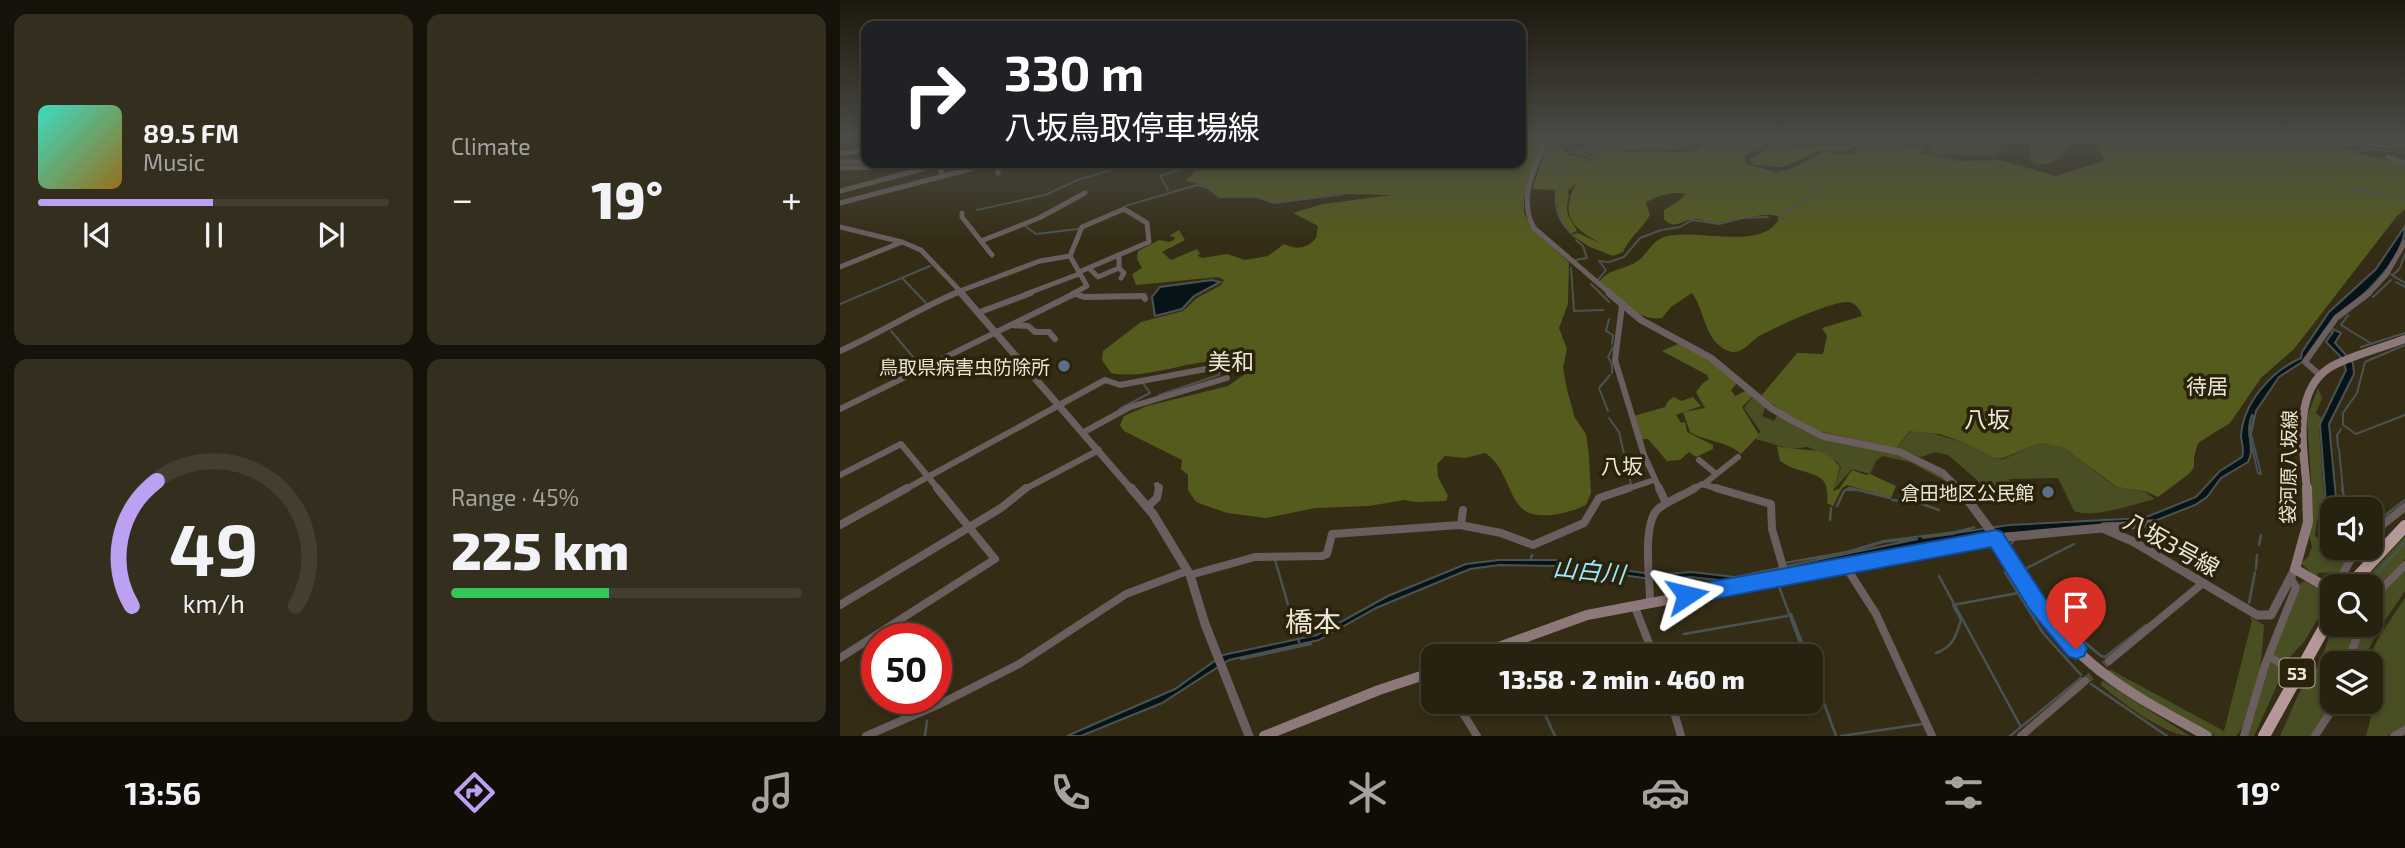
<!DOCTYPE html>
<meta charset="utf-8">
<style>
:root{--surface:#272110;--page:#332e1e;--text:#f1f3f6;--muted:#a4a39f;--line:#433e30;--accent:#bca0f2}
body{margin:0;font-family:"Exo 2","Noto Sans JP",sans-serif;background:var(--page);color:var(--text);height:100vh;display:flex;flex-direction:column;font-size:26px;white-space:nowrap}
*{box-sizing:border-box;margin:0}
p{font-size:23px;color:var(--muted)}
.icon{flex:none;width:38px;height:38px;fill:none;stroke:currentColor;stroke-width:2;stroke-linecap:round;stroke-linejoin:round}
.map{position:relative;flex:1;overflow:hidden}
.panel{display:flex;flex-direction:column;gap:14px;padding:14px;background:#151209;width:840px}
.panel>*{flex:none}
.banner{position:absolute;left:21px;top:21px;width:665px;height:147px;border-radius:14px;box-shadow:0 4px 10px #0003,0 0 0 2px var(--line);background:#202124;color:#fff;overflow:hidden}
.controls{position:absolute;left:1480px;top:497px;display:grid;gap:14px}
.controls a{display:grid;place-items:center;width:63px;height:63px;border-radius:14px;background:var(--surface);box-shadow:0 4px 10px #0003,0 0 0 2px var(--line);font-size:35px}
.speed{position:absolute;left:21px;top:623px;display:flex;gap:14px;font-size:35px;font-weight:700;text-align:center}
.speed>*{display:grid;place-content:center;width:91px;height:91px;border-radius:50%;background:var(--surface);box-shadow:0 4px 10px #0003,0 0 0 2px var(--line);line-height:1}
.speed .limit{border:10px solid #d22;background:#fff;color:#111}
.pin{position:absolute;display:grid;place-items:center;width:60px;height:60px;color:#fff;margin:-72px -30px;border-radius:50% 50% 50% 0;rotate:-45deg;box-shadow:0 0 7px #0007}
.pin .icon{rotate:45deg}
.me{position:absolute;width:77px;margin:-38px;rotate:80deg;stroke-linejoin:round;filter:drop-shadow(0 0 5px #0008)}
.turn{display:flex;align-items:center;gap:24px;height:147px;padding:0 28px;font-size:32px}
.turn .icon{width:91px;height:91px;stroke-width:2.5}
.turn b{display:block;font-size:49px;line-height:60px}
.big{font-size:52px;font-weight:800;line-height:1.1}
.panel .card{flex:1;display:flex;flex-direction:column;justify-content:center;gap:10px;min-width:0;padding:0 24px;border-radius:14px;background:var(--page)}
.panel .dial{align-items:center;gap:0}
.dial svg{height:182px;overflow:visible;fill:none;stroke:var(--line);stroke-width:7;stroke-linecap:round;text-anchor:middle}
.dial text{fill:var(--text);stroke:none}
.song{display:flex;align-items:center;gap:21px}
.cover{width:84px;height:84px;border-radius:10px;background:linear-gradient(135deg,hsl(170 70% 55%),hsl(40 70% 35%))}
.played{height:7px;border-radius:4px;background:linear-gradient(90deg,var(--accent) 50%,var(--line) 50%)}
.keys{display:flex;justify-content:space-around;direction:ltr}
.heat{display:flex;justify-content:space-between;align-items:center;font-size:38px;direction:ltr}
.charge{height:10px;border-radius:5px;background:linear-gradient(90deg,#34c759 45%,var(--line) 0)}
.panel .tiles{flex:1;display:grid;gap:14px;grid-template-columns:repeat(2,1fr)}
.trip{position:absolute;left:581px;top:644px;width:402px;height:70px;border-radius:14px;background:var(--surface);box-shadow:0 4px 10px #0003,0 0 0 2px var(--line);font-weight:800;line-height:70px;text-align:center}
.tabs{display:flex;height:112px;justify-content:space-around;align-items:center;background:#100d06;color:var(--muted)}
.tabs .icon{width:49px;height:49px}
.tabs .current{color:var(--accent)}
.tabs b{font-size:32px;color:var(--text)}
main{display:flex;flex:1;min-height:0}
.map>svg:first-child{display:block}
.green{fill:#4a4f23}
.forest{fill:#555b1d}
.water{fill:#061418;stroke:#4b5352;stroke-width:2}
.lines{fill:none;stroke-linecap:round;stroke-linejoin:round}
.stream-far1{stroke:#4b5352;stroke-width:2}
.stream{stroke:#4b5352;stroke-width:2.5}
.minor-tunnel{stroke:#4f4832;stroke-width:8;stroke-dasharray:8 4.5;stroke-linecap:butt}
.minor-far2{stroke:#6b5e5e;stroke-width:5}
.minor-far1{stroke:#6b5e5e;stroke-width:6}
.minor{stroke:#6b5e5e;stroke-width:8}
.tertiary-far2{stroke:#6b5e5e;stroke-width:5}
.tertiary-far1{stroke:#6b5e5e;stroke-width:7}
.tertiary{stroke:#6b5e5e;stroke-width:9}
.secondary-far1{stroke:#8e797a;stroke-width:8}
.secondary{stroke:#8e797a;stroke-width:10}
.trunk{stroke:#b59898;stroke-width:12}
.route{fill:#1a73e8;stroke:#114b97;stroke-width:2}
.service-dot{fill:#5c6f8a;stroke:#2a220b;stroke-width:2.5}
.labels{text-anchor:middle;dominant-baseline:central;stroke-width:7;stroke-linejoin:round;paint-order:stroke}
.shield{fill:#2a220b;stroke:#b1ab9a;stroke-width:2}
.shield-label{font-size:18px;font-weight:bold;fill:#ebe6d8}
.poi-label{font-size:19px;fill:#ebe6d8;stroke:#2a220b;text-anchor:end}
.street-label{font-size:19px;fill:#ebe6d8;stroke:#2a220b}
.neighbourhood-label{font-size:21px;fill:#ebe6d8;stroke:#2a220b}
.quarter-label{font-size:23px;fill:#ebe6d8;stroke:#2a220b}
.near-street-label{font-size:23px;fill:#ebe6d8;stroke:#2a220b}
.near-water-label{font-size:24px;font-style:italic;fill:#9be9fe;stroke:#2a220b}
.near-quarter-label{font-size:28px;fill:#ebe6d8;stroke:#2a220b}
</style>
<main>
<section class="panel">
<div class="tiles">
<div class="card">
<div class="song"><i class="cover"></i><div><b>89.5 FM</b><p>Music</p></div></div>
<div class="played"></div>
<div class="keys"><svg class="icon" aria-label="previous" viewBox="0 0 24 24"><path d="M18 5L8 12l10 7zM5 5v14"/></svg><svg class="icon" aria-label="pause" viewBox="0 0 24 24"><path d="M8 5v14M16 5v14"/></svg><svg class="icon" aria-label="next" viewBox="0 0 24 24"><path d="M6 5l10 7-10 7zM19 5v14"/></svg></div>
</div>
<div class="card"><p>Climate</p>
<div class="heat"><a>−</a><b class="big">19°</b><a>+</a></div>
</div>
<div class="card dial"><svg viewBox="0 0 100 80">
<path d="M14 69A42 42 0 1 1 86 69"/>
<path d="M14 69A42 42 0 0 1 25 14" stroke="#bca0f2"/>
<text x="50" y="56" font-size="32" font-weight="700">49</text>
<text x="50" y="72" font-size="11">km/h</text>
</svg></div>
<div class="card"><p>Range · 45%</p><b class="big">225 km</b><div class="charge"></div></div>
</div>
</section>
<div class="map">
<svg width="1565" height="736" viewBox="0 0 1565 736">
<rect width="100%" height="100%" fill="#342c15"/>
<g class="green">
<polygon points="761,138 838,138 827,145 798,144 761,151 744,157 726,152 755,143 754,140 734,141"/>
<polygon points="1131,138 1159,140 1161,150 1155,156 1108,154 1101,156 1089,153 1090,146 1099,142"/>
<path d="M1191,138H1233C1227,155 1207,173 1189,160Z"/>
<polygon points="1478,388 1482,398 1476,413 1482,418 1479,428 1484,497 1493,526 1487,519 1477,519 1475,536 1501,553 1507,548 1514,548 1502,572 1478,573 1477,578 1461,563 1468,557 1472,547 1469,535 1472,498 1467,417"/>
<path d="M914,396L926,406L922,416L934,421L938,414C950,422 962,431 976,436C1010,446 1086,451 1107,482L1070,462L1042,456L1036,461L1030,474L1012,469L993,490L1001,467L996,461L968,447L950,449L916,439L920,431L904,408Z"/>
<path d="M1081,430L1125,443L1154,458L1163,459L1201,443L1224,448L1276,487L1305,492L1315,499C1294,504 1253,519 1234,511L1218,478L1169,479L1182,504H1159L1153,502L1137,480L1108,455L1095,452L1081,457L1056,448L1071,431Z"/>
<polygon points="1565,536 1565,559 1531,593 1531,586 1519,586"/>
<polygon points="1565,571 1565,591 1541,626 1521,663 1509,663 1524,625 1531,625 1531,603"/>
<polygon points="1465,581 1480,589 1489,600 1464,642 1444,663 1432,656 1461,583"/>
<polygon points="1565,598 1565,726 1547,736 1526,736 1531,717 1507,703 1531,702 1531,663 1526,663 1539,637"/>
<path d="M1410,617L1424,625C1422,657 1418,712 1396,736H1375L1268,675L1269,669L1384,731L1412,621Z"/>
<polygon points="1498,625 1520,625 1504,663 1493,663 1495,702 1472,736 1440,736 1459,693 1481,661 1488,640"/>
<polygon points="1431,660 1442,665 1440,670 1443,672 1414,736 1408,736 1426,670"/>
<path d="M1263,681L1350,736C1326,736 1279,701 1260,684Z"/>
</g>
<g class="forest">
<path d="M681,138H704L684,199V213L692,229L729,262L728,304L719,328L727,349L723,368L727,390L735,418L746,434L749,456L751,493L746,505C729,513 692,524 678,504C666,487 664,465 645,453L625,458L605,456L597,464L598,477L608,496L606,501L576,502L564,500L529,506L475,508L426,518L387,513L356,502L348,490V475L341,469L342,460L284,431L280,425L284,416L307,406L388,386L415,367L409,360C394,361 379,360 364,362C334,366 301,379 271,373L262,360L263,351L301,322L343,311L357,298L381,285L384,280L378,277L296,285L292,274L302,268L297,259L298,251L319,240L329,242L334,240L335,237L329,236L339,230L345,240L322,252L331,260L357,249L360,253L358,256L362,258L387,254L405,260L428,256L444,244C456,250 467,249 476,238L478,226L453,213L483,204L552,195L505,194L434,203L417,197H380L362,185L346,180L364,163H681Z"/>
<path d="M890,138L925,145L905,155V164L936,172L953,168L984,152L1011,154L1019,149L1006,142L965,145L960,143V138H1049L1071,150L1082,146L1083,153L1119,161L1160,160L1216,176L1263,161L1264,158L1254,138H1565V151C1552,149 1512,142 1504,148C1512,154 1551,160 1565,164V209L1557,216L1454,349L1421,378L1390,423L1358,443L1354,457V467L1350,473L1318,497L1307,492L1277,487L1224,448L1201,443L1163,458H1154L1125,443L1100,434L1070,431L1056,448L978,431L954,419L921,396L957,353L983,354L987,336L982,328L1022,316C1020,309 1015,302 1007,302C992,301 936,327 921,335C911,340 905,352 894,352C891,352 886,350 884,349C864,337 864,309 852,293L831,307L822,318C798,322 776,297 759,282C768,269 783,270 796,262C807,256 811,241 824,237C857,227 923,253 940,217C924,210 892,223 875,223C868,223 860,218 853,219C841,220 835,231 824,219V210L839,201L845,194C835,191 815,196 806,203L810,215C802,229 789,238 783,252L773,256L750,247L731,235L738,233L762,244C743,233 723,223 730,198C733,189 735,184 742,179L727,191L729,195C724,215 728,214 737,231L732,233L720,220L715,190L692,189L709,142L720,145L727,154L745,158L753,165L750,162L751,159L773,152L749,159L746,157C767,149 791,143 812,143C826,143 838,151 849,141L850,144C830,156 800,148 778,152H849L859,149L868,142H882Z"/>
<path d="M909,138H949C959,161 994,137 1012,148L1008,151H979L943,167L914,165L910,159L930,147V143Z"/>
<path d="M838,344L872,361L898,382L891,390L895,396L905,391L913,396L902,407L919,435L901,454C887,441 867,442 850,432L843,412L836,415L841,423L845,422L847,432L873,445V449L856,457L849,452L840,460L827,461L808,439H801L794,416L825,407L829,400L834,397L841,401L853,397L861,406L844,412L865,408L856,392L863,383L869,379L867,375L822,351Z"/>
<path d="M937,446C959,453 982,443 1000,467L993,491L999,489L1012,470L1026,475L1030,474L1056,486L1051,498L1007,485L1002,488L993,506L987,503C991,466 966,479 940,461Z"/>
</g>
<g class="water">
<path d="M1565,226C1565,263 1514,303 1488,327L1501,333L1495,343L1513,363L1514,374L1489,424L1497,509H1493V518L1486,504L1480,424L1506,370L1502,358L1486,342L1493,332L1486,329L1462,362L1439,377L1416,411L1411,434L1421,474L1418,473L1409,434L1414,417L1412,415C1404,433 1416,448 1408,462L1381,478L1367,497L1355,505L1312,522L1263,523L1260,526L1139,536L895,582L851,577L818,580L718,566L659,565L630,569L536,608L479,640L389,660L322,703L241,736H227L335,689L383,655L477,635L548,596L626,564L659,560H716L817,575L851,572L895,577L1078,539L1043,542L1008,553L944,563L1006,552L1043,541L1115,532L1135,527L1113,534L1082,538L1169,525L1304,518L1356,497L1380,471L1402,457C1405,449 1401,443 1401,435C1404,401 1432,371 1461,358L1462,352L1489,312L1536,269Z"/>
<polygon points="372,280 380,282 354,296 342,309 315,316 312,297 320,287"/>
</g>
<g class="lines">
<g class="stream-far1">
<polyline points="1488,138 1532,149 1565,153"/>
<polyline points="1481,153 1531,150"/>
<path d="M712,163L723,174C711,194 714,217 731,233"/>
<polyline points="1509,188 1565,199"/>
<polyline points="328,190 320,176 362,163"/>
<polyline points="285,206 357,185 368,188 379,197 417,197 434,203 504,194"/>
<polyline points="137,210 205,195 238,180 294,163"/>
<polyline points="938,218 974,194 982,185"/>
<polyline points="184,225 196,234 238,229"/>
<polyline points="736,240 743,246 747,258 736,260"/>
<polyline points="731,268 734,311 763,310"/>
<polyline points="1550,274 1565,283"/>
<polyline points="1553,275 1560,268 1565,254"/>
<polyline points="63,279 86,303"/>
<polyline points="758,280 766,270 759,261 769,262 784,257 800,238 821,230 840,227 852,220 879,224 902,218 928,217"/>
<polyline points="1556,282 1565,287"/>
<polyline points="751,284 769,302"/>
<polyline points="1533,297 1551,280"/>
<polyline points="0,304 90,266"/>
<polyline points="1508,315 1501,325 1532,344"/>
<polyline points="769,319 766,331 773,335 772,344"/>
<polyline points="51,331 80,365"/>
<polyline points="1565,345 1525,362 1517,393 1503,413 1503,425 1516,434 1565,415"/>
<polyline points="1521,347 1565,333"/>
<polyline points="772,373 772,364 768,357 773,347"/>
<polyline points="319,395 379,375 380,370"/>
<polyline points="279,409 310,393 303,383"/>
<polyline points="768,411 759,388 770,375"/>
<polyline points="769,418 779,432 791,484"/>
<polyline points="1498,447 1497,435 1501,429"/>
<polyline points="1499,449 1503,490"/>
<polyline points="1006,490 1017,490"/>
</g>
<g class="stream">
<polyline points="1010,488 1050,498"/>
<polyline points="1502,488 1507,509"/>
<polyline points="1052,500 1076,502 1099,510"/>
<polyline points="997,506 1004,491 1009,488"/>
<polyline points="990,520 991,508"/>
<polyline points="1531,526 1565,500"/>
<polyline points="1174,540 1168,548 1204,602 1208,601 1236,635 1261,656 1265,657 1306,625"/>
<polyline points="1419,545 1421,535"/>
<polyline points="691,558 692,555"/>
<polyline points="435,560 459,642"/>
<polyline points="1416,569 1417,555"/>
<polyline points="1183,570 1234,544"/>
<polyline points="1165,572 1203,633 1241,675"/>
<polyline points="1099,576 1181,727"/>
<polyline points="938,584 965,656"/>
<polyline points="1526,586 1565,542"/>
<polyline points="1409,603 1415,572"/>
<polyline points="951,614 967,656"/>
<polyline points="844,634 947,616"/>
<polyline points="667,648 673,656"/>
<path d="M1096,653C1113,647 1116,636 1121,620L1113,605L1178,593"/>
<polyline points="401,659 471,644"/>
<polyline points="971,669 978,686"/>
<polyline points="971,674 976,686 971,687"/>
<polyline points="1251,684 1327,736"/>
<polyline points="980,692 996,736"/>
<polyline points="838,712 892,702"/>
<polyline points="85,736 87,721"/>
<polyline points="715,736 702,708 716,702"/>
<polyline points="1001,736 1082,724"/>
<polyline points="1170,736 1241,678"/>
</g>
<polyline class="minor-tunnel" points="1245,681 1269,661"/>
<g class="minor-far2">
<polyline points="0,154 26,149"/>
<polyline points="1548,157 1565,163"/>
<polyline points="0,162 26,162"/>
<polyline points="158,163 158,173"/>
<polyline points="0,168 53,167 81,163"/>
<polyline points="0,191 97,165 100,166 102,175"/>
<polyline points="0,203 153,163"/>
<polygon points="284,209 307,223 309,242 239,272 230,256 242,227"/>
<polyline points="122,213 122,217 152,255"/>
<polyline points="141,241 199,218 245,193"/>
<polyline points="279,256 279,268 284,273 281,278"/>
<polyline points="0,267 62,242"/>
<polyline points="249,268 258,277 279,268"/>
<polyline points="112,294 200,261 230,256"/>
<polyline points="186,294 239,274"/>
<polyline points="232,294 247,286 239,272"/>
<polyline points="1528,294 1546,275 1565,242"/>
</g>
<g class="minor-far1">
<polyline points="236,294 244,297 304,296 305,299"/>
<polyline points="782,305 775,360 804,455 820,490"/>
<polyline points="140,312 191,293"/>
<polyline points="171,325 188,326 195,332 209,332 215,339"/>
<path d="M0,351C40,333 76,310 116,293"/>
<polyline points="1480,375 1465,362 1496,318 1529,293"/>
<polyline points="0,409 236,293"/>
<polyline points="244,432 290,407 387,378"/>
<polyline points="859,460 875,473"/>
<polyline points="0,475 61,444 99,490"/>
<polyline points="864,484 898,457"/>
<polyline points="317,485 319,490"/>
<polyline points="64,490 265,380 280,385 387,365"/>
<polyline points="183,490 259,450"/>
<polyline points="784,490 814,480"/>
<polyline points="852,490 862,484 883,490"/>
</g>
<g class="minor">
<polyline points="819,488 826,503"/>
<polyline points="876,488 931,504 932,529 946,577"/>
<polyline points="307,507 317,498 319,488"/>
<polyline points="0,525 67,488"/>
<polyline points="621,525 623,510"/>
<polyline points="1262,528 1315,523"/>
<polyline points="1531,534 1565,507"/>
<polyline points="1006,567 1036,614 1092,736"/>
<polyline points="350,575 415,557 482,556 487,554 492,534 620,525 661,533 693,545 744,523 759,498 789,488"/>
<polyline points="1503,586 1500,579 1517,548"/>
<polyline points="1531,599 1565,565"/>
<path d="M810,601C810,578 802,527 817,510C823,503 846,494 855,488"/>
<polyline points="0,605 161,508 186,488"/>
<polyline points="794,605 814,656"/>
<polyline points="1430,657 1457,673"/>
<polyline points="0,658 155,559 97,488"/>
<polyline points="1269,661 1363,583"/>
<polyline points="1507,663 1522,625"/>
<polyline points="616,702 637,736"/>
<polyline points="831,702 841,736"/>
<polyline points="26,736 100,704 179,664 286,594 347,571"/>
<polyline points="1181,736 1245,681"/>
<polyline points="1404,736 1425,665 1456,587 1451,579"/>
<polyline points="1475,736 1497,702"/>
<polyline points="1554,736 1565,730"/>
</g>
<g class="tertiary-far2">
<path d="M707,138C696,167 677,197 694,228L771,294"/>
<polyline points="0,227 62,242 81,250 123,294"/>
</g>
<g class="tertiary-far1">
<polyline points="121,293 292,490"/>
<polyline points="769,293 801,320 871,358 931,408 953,421 982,436 1060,452 1103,473 1120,490"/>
</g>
<g class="tertiary">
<polyline points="291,488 313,514 350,575 365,624 409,736"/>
<polyline points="1119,488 1156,538 1262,528 1294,542 1417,615 1431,615 1455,569"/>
</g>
<path class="secondary-far1" d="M1467,490C1464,453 1451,393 1489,368C1506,357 1545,347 1565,339"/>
<g class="secondary">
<polyline points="1467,488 1468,522 1455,569 1493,591"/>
<path d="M634,656L747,615L1156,538C1182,584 1211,631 1253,665C1288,694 1328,714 1367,736"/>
<polyline points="424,736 539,690 593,672"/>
</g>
<g class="trunk">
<polyline points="1509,586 1565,526"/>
<polyline points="1424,736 1493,612"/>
</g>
</g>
<linearGradient id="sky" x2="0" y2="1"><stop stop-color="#1d180c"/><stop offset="0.57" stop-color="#4a4b46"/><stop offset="1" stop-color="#4a4b46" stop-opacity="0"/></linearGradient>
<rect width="1565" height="241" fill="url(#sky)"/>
<polygon class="route" points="1156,530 1162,532 1204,597 1244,642 1247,649 1244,656 1236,659 1228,656 1190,610 1151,547 847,604 839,601 836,595 839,589 847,586"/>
<g class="service-dot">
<circle cx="224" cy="366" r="7"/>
<circle cx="1208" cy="492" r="7"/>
</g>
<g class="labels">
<rect class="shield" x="1439.5" y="658.5" width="35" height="29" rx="5"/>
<g class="shield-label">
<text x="1457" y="673">53</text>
</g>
<g class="poi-label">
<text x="210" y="366">鳥取県病害虫防除所</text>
<text x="1194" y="492">倉田地区公民館</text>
</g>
<g class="street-label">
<text transform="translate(1448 467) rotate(-89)">袋河原八坂線</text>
</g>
<g class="neighbourhood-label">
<text x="1367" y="385">待居</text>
<text x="782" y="465">八坂</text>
</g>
<g class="quarter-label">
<text x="391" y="361">美和</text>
<text x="1147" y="419">八坂</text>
</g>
<g class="near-street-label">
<text transform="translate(1332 544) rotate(29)">八坂3号線</text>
</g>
<g class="near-water-label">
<text transform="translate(749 570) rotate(6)">山白川</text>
</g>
<g class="near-quarter-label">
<text x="473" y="621">橋本</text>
</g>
</g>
</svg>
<div class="controls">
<a><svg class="icon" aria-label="sound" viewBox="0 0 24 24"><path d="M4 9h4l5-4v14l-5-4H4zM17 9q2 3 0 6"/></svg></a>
<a><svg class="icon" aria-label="search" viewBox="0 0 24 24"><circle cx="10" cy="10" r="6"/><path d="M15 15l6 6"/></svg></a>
<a><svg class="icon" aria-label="layers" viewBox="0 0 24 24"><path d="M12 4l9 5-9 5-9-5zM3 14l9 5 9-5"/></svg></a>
</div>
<div class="speed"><div class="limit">50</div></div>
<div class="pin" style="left:1236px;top:649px;background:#d93025"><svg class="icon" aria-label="arrive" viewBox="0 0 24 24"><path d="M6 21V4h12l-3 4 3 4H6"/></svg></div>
<svg class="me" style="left:847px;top:595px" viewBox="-20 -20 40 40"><path d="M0-17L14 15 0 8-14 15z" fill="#1a73e8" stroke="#fff" stroke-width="4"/></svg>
<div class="trip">13:58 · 2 min · 460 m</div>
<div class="banner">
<div class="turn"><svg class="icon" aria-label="right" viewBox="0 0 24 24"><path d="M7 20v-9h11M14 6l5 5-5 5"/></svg><div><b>330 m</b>八坂鳥取停車場線</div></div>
</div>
</div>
</main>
<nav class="tabs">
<b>13:56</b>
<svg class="icon current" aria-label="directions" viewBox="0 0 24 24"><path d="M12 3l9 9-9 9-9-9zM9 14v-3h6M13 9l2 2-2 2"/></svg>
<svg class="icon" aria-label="music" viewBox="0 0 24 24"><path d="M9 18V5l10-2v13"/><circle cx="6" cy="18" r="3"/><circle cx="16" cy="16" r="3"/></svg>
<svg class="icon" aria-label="phone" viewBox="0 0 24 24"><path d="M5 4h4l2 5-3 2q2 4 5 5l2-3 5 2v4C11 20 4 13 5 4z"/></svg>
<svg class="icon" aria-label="climate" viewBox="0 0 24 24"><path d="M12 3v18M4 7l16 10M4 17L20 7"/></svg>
<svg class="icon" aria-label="car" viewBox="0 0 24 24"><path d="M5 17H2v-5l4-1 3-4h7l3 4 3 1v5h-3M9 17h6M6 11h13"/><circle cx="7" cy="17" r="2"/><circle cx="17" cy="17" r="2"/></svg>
<svg class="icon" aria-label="filters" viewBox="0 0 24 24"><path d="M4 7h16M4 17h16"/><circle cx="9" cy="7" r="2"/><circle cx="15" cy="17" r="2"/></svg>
<b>19°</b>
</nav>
